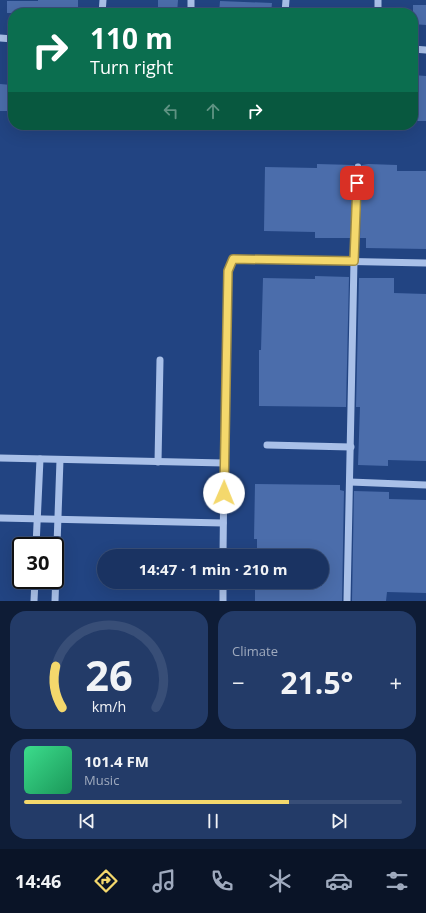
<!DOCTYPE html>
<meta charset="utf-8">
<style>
:root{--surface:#1a3362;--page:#233b68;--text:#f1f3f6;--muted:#9faabe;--line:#384e77;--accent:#f4d86c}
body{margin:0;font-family:"Open Sans",sans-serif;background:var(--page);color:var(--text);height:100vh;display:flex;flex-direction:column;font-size:15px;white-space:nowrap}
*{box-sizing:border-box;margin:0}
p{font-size:13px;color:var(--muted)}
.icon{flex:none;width:22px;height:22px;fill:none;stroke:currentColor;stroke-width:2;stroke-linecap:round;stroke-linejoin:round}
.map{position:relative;height:601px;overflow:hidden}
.details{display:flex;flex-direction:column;gap:10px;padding:10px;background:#0e1c36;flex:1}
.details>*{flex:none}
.top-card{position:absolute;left:8px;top:8px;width:410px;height:122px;border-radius:16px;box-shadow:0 4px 16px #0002,0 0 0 1px var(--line);background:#0b6e4f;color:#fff;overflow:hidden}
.speed{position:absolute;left:12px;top:537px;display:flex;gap:8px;font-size:20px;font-weight:700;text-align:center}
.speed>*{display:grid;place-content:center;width:52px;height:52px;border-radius:50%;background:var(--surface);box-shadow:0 4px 16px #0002,0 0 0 1px var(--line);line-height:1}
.speed .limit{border:2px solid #111;border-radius:6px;background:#fff;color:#111}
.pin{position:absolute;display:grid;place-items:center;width:34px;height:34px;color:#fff;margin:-17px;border-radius:8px;box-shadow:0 2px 6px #0006}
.me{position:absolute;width:44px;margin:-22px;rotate:1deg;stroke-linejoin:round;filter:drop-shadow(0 0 3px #0008)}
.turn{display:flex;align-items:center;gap:14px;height:84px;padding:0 16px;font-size:18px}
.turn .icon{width:52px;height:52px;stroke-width:2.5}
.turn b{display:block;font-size:28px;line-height:34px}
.lanes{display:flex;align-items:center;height:38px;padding:0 16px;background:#0003;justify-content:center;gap:20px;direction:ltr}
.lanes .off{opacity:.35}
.big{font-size:30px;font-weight:700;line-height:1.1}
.details .card{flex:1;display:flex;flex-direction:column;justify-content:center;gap:6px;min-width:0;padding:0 14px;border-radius:16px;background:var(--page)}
.details .dial{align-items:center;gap:0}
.dial svg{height:104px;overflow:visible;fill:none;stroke:var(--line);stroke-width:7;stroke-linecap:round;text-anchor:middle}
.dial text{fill:var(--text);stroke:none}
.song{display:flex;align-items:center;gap:12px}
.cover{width:48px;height:48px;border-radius:6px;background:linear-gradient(135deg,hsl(150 70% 55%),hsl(150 70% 35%))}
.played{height:4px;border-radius:2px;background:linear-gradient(90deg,var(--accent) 70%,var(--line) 70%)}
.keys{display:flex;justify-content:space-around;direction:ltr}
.heat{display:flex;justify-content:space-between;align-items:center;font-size:22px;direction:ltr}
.details .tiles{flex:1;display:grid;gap:10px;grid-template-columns:1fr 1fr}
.card:last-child{grid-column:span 2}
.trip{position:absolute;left:97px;top:549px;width:232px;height:40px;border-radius:20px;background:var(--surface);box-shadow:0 4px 16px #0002,0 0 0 1px var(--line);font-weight:700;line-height:40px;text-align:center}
.tabs{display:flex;height:64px;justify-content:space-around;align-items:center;background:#0a1427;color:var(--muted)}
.tabs .icon{width:28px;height:28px}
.tabs .selected{color:var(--accent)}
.tabs b{font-size:18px;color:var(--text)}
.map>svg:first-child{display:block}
.building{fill:#4b6dab}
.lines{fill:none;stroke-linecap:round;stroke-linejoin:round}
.minor{stroke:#a9c0e8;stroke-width:7}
.route-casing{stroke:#9f8c46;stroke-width:10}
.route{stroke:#f4d86c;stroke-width:7}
</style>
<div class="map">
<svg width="426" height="601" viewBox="0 0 426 601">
<rect width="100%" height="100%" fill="#224482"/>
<g class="building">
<polygon points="38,0 78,0 78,13 7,13 7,1 38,1"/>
<polygon points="158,0 178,0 177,13 158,13"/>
<polygon points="220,1 272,3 271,13 219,13"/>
<polygon points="413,5 426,5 426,25 413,24"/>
<polygon points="413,75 426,76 426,121 413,121"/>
<polygon points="0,84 12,85 11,111 0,111"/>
<polygon points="317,164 354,165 350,238 315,238 315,232 264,231 265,167 317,168"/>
<polygon points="368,164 397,165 397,171 426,171 426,249 366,248 366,238 360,238 362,165"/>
<polygon points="315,276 349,277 346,407 259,406 259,350 261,350 263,278 315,279"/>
<polygon points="359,278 394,278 394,293 426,294 426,461 388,460 388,466 358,465 360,407 356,407"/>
<polygon points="255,484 340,485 340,490 344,491 342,601 255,601 255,582 299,583 298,586 322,586 322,556 257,556 257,539 254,539"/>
<polygon points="354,491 389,492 389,499 426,500 426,593 387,592 386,601 352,601"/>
</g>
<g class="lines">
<g class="minor">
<polyline points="102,13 103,0"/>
<polyline points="191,13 191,0"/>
<polyline points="285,13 286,0"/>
<polyline points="378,13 378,0"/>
<polyline points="0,38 13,39"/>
<polyline points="413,49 426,50"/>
<polyline points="267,445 351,447"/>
<polyline points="0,458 224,463 223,556"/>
<polyline points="158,462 160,360"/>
<polyline points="224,463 228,271 233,259 426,263"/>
<polyline points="350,482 426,485"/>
<polyline points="0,518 223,523"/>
<polyline points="36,546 40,459"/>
<polyline points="34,601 35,580"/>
<polyline points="55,601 60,460"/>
<polyline points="223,601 223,582"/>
<polyline points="347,601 354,261 358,167"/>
</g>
</g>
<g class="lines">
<defs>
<polyline id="route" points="224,493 228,271 233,259 354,261 357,183"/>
</defs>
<use href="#route" class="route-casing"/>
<use href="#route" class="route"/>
</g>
</svg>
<div class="speed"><div class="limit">30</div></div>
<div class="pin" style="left:357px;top:183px;background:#d93025"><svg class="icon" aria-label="arrive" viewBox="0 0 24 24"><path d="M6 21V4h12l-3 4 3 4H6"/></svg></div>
<svg class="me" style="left:224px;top:493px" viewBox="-20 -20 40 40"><circle r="19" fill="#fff"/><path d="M0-13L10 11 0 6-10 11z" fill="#f4d86c"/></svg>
<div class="trip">14:47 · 1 min · 210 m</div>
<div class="top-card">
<div class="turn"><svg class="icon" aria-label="right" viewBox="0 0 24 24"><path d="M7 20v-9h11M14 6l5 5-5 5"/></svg><div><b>110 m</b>Turn right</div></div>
<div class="lanes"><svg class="icon off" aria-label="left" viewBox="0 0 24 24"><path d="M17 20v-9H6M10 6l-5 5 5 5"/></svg><svg class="icon off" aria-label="ahead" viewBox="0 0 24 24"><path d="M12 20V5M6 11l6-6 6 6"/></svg><svg class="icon" aria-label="right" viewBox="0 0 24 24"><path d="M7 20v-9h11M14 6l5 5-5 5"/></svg></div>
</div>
</div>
<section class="details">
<div class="tiles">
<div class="card dial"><svg viewBox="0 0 100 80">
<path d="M14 69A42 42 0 1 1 86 69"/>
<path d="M14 69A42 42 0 0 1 9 37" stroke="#f4d86c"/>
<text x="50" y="56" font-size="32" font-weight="700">26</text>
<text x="50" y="72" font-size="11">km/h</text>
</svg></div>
<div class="card"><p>Climate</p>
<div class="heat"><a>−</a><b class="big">21.5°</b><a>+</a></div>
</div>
<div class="card">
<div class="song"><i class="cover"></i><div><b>101.4 FM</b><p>Music</p></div></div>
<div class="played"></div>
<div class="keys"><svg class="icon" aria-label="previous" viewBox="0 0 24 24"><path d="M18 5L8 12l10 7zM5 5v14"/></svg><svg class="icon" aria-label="pause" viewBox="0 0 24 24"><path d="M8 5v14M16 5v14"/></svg><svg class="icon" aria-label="next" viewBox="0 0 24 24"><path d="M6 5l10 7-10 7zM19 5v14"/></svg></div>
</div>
</div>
</section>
<nav class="tabs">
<b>14:46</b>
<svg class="icon selected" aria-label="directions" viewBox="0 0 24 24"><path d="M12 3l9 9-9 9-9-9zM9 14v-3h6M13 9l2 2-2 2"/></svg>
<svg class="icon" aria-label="music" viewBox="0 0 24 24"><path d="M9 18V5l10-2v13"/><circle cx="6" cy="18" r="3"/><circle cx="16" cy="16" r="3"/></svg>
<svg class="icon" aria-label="phone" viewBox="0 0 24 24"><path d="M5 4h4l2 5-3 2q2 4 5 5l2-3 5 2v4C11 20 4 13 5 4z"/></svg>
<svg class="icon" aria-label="climate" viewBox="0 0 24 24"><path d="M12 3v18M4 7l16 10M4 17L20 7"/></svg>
<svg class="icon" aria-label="car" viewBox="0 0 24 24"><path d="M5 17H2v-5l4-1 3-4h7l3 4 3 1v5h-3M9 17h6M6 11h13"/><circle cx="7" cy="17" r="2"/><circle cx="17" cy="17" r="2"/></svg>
<svg class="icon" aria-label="filters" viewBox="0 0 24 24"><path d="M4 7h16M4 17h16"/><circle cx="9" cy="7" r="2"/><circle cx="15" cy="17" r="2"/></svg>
</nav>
